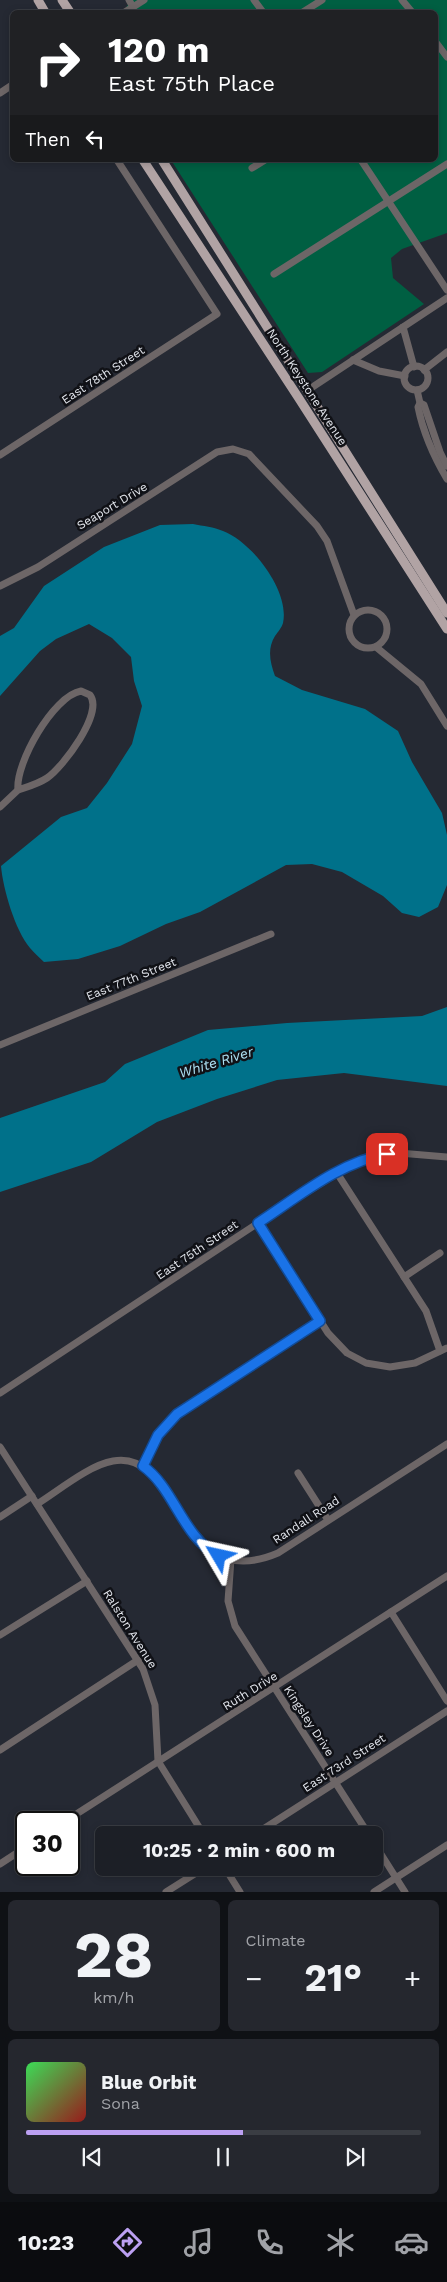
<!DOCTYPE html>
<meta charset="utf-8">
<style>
:root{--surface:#1c1f26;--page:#25272e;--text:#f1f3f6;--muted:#a0a2a7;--line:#3a3d43;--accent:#bca0f2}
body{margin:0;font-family:"Work Sans",sans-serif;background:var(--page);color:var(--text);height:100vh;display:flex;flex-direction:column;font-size:19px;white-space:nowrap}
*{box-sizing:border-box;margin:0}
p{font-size:16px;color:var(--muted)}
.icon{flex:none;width:28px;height:28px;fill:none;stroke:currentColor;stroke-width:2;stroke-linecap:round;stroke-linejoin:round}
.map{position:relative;height:1892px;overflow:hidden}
.drawer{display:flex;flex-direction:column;gap:8px;padding:8px;background:#0f1115;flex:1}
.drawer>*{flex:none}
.hud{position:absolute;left:10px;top:10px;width:428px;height:152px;border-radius:8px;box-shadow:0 2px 8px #0003,0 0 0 1px var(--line);background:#202124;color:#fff;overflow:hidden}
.speed{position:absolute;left:15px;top:1811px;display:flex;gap:10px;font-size:25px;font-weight:700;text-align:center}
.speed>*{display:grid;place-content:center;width:65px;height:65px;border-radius:50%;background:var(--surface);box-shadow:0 2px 8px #0003,0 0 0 1px var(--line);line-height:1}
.speed .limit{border:2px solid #111;border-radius:8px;background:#fff;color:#111}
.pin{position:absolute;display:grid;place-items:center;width:42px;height:42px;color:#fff;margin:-21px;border-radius:10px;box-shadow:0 2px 8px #0006}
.me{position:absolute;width:55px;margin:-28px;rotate:306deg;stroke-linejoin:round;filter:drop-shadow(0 0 4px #0008)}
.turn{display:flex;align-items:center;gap:18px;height:105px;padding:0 15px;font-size:22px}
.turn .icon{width:65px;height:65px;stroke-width:2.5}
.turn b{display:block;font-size:35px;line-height:42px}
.then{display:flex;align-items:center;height:48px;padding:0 15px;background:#0003;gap:10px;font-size:19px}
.big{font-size:38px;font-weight:700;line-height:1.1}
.drawer .card{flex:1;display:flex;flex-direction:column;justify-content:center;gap:8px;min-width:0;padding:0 18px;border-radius:8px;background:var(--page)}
.drawer .dial{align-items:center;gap:0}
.dial b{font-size:65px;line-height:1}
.song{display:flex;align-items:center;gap:15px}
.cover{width:60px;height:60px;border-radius:8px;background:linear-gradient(135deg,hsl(130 70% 55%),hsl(0 70% 35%))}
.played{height:5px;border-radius:2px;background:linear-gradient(90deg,var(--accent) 55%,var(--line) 55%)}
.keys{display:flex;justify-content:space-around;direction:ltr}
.heat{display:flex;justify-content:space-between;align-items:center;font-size:28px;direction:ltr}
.drawer .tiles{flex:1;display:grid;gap:8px;grid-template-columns:1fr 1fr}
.card:last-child{grid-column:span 2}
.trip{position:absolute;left:95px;top:1826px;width:288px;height:50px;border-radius:8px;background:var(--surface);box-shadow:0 2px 8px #0003,0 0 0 1px var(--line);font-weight:700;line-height:50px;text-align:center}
.tabs{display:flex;height:80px;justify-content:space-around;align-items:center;background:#0b0c0f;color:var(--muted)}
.tabs .icon{width:35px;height:35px}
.tabs .on{color:var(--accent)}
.tabs b{font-size:22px;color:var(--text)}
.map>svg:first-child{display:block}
.forest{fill:#005f42}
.water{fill:#00718a}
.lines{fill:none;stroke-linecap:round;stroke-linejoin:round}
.minor{stroke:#6d6667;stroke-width:7}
.major{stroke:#b1a3a4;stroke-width:9}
.route-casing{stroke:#114b97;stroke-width:12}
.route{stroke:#1a73e8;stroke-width:9}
.labels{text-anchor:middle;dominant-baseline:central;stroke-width:5;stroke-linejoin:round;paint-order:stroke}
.street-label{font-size:12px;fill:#e3e6ed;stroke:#101116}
.water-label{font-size:14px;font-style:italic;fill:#ade1f3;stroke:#101116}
</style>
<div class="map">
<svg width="447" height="1892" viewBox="0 0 447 1892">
<rect width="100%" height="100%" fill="#252933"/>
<polygon class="forest" points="131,0 447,0 447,233 402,249 391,258 393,278 424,304 322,372 308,373 171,160 435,160 435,12 123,12"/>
<g class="water">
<path d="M193,524C203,526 214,527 223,531C252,542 290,591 283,623C282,627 278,632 275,636C267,649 270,662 275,676L302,690L365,709L398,731L412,762L442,813L447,835V885L438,907L419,917L402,913L383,896L342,872L312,864L286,865L200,912L166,924L120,946L78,959L44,962C39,957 34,953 30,948C15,930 3,889 1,866L61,817L87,808L107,783L132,744L142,706L134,681L131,657L112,638L89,624L56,639L40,651L0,696V636L14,628L44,586L104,547L160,525Z"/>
<polygon points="447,1007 447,1086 344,1073 277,1080 217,1099 157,1122 91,1162 0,1192 0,1118 105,1082 125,1064 208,1030 287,1023 422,1016"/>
</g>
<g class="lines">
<g class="minor">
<polyline points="129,0 133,7"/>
<polyline points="254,0 263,12"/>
<polyline points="402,0 412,12"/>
<polyline points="125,12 144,0"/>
<polyline points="303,12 322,0"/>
<polyline points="435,41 447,57"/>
<polyline points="0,93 12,85"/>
<polyline points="361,160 447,290"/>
<polyline points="252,168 265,160"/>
<polyline points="274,274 447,164"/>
<polyline points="403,327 414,367"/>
<polyline points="353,360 379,371 405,376"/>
<circle cx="416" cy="378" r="12"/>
<polyline points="424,370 447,352"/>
<polyline points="308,390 447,298"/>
<path d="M417,390L420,403L418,407C423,432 434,457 447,479"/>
<polyline points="420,403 424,405 440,452 447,466"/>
<polyline points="0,455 217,314 117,160"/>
<polyline points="0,586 38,567 217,452 233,449 249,454 317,526 327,541 354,615"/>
<circle cx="368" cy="629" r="19"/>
<polyline points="376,647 421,684 447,726"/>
<path d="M81,691L90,695C104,713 63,767 47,778C38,784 27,787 18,790C15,764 53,696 81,691Z"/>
<polyline points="0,807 18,790"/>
<polyline points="0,1045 271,934"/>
<polyline points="337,1173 426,1311 440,1351"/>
<polyline points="258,1223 328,1333 347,1353 366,1363 390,1367 415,1363 447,1348"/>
<polyline points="404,1277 440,1253"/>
<polyline points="0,1393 258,1223 347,1167 367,1158 399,1153 447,1157"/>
<polyline points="0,1447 143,1669 155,1705 158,1761 204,1835"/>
<polyline points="143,1467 158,1435 177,1414 320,1321"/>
<polyline points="298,1473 328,1520"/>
<path d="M37,1504C58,1491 89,1465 113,1461C182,1448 175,1597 278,1553L447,1444"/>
<polyline points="0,1517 32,1496"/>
<polyline points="231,1559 228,1601 235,1626 369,1835"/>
<polyline points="391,1612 447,1701"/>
<polyline points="0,1635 87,1581"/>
<polyline points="0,1750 138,1660"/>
<polyline points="64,1822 447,1576"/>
<polyline points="254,1835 447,1711"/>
<polyline points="374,1843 405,1892"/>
<polyline points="0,1864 26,1847"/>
<polyline points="225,1868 240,1892"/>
<polyline points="166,1892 204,1868"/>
<polyline points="374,1892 447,1845"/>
</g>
<g class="major">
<polyline points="38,0 45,12"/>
<polyline points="62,0 70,12"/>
<polyline points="143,160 298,397 447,629"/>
<polyline points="162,160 447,613"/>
</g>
</g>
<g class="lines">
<defs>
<path id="route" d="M219,1556C182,1537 175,1489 143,1466L158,1435L177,1414L320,1321L258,1223C298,1197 339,1162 387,1154"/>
</defs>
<use href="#route" class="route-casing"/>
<use href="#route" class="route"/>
</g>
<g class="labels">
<g class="street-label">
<text transform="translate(103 375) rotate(-33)">East 78th Street</text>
<text transform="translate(307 387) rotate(57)">North Keystone Avenue</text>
<text transform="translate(112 506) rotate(-31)">Seaport Drive</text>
<text transform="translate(131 979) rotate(-22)">East 77th Street</text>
<text transform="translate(197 1250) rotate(-34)">East 75th Street</text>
<text transform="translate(306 1520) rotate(-33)">Randall Road</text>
<text transform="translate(130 1629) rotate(58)">Ralston Avenue</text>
<text transform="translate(250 1691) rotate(-32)">Ruth Drive</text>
<text transform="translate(309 1721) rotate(57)">Kingsley Drive</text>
<text transform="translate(344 1763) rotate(-33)">East 73rd Street</text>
</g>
<g class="water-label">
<text transform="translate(216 1062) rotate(-17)">White River</text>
</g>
</g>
</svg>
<div class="speed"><div class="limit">30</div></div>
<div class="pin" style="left:387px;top:1154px;background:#d93025"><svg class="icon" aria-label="arrive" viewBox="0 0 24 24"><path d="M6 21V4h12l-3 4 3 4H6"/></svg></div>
<svg class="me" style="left:219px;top:1556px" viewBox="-20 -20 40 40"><path d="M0-17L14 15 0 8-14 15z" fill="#1a73e8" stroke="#fff" stroke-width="4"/></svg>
<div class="trip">10:25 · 2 min · 600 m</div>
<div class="hud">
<div class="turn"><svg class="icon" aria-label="right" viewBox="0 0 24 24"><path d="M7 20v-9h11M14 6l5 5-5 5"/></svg><div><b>120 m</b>East 75th Place</div></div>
<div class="then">Then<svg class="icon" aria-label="left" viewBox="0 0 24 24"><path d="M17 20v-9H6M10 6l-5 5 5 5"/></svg></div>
</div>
</div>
<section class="drawer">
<div class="tiles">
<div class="card dial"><b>28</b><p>km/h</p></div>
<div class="card"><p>Climate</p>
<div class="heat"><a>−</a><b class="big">21°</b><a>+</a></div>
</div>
<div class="card">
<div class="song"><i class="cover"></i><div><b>Blue Orbit</b><p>Sona</p></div></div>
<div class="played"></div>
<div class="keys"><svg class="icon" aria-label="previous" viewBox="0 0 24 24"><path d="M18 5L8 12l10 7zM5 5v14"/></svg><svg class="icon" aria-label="pause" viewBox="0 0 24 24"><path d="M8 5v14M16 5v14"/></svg><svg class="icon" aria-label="next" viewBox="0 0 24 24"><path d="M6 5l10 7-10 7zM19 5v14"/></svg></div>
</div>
</div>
</section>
<nav class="tabs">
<b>10:23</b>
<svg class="icon on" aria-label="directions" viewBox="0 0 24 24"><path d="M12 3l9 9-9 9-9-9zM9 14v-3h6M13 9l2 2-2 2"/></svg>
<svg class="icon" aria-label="music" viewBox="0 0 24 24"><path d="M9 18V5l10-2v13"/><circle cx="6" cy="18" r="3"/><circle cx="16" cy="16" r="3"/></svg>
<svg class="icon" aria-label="phone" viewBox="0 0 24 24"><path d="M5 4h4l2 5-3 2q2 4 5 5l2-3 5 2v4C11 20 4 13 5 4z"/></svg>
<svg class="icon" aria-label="climate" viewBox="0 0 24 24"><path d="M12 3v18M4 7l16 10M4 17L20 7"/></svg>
<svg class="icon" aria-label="car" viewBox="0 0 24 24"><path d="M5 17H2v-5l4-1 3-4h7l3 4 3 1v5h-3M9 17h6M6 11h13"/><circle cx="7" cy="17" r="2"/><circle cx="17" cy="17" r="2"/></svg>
</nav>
